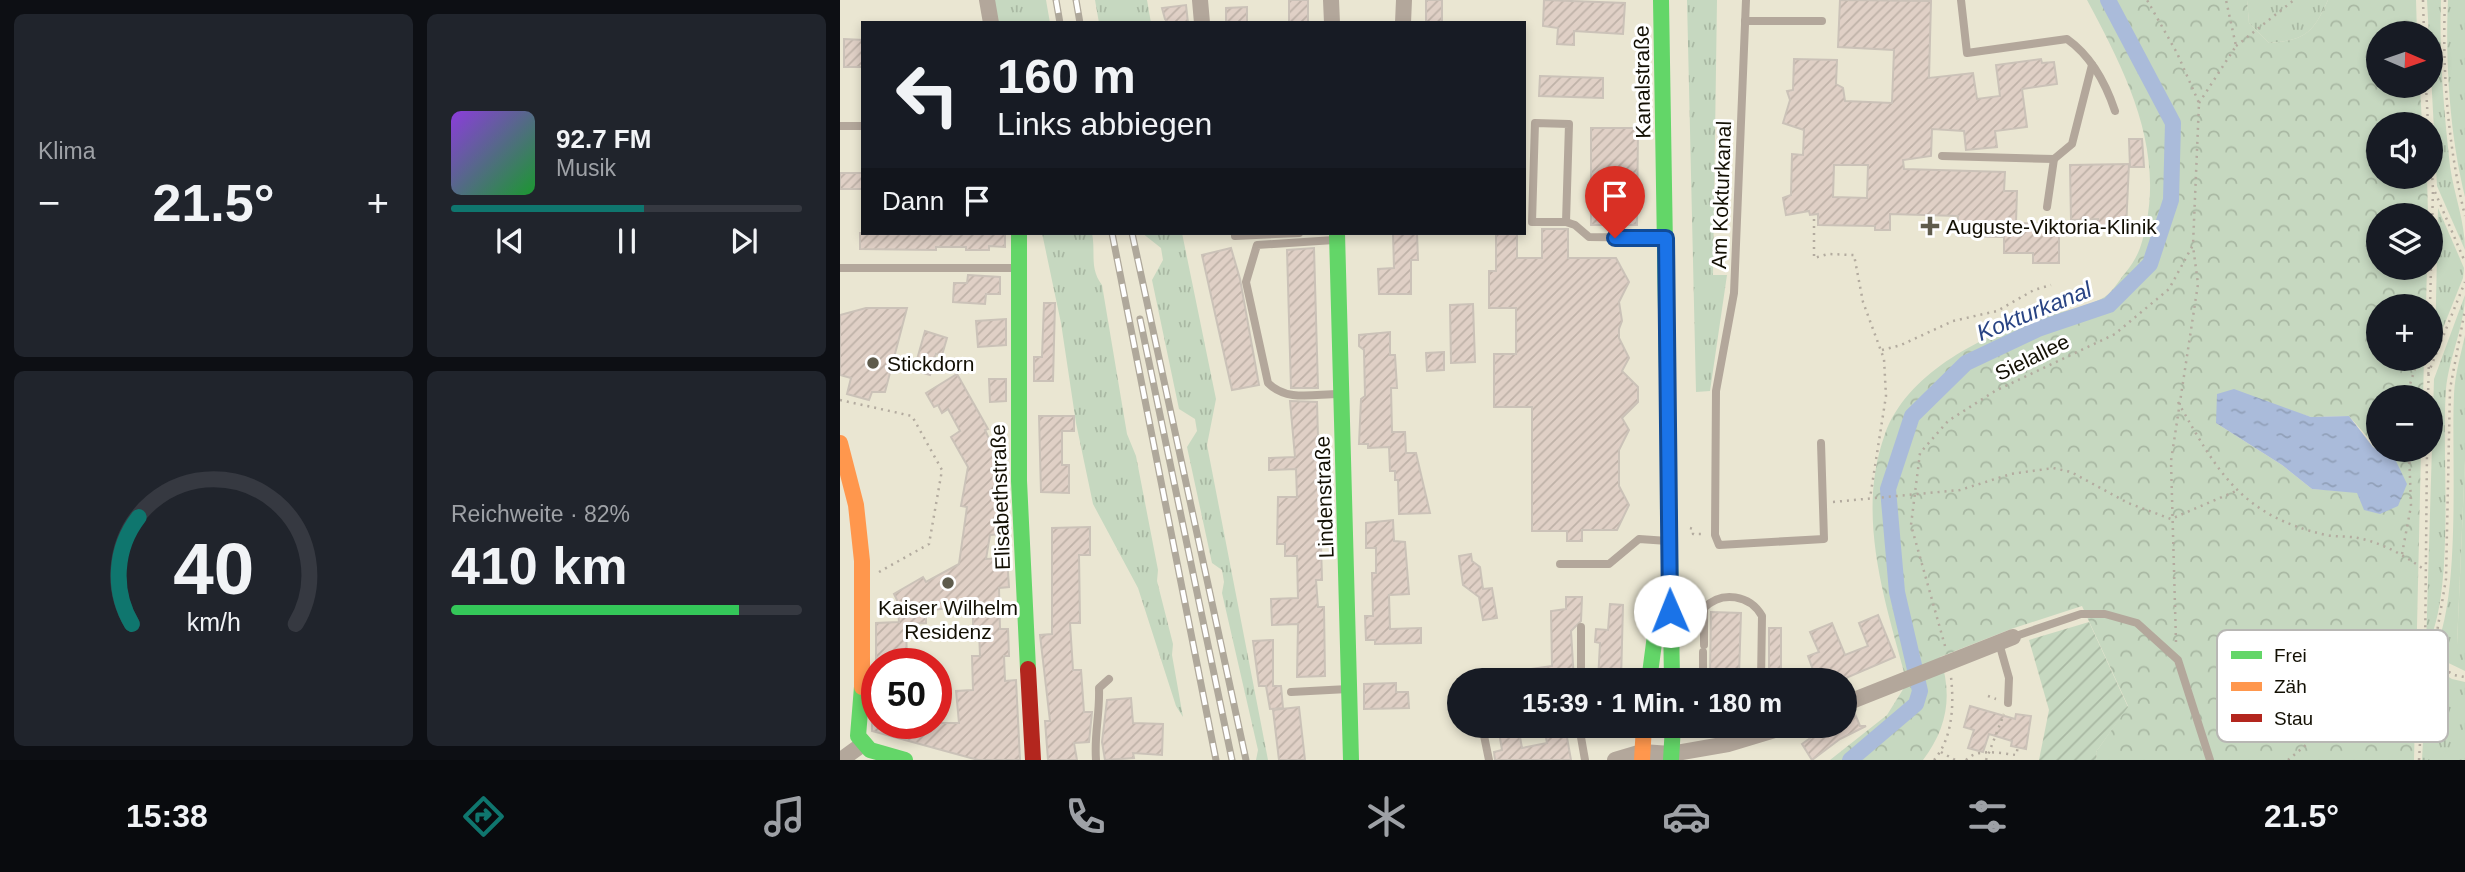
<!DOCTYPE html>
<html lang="de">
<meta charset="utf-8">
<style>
:root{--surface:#171b24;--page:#20242c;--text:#f1f3f6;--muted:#9ea1a6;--line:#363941;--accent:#0f766e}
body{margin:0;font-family:Helvetica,sans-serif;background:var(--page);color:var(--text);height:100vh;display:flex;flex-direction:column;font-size:26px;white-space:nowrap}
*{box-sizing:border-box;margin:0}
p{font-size:23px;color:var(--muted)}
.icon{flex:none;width:38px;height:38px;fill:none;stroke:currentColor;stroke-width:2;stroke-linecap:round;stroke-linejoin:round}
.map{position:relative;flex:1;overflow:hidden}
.panel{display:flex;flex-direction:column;gap:14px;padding:14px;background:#0d0f14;width:840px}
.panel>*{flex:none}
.banner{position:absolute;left:21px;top:21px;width:665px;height:214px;border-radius:0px;box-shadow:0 4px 10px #0003;background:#171b24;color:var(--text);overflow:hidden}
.needle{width:46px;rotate:92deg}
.fabs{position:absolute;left:1526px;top:21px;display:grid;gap:14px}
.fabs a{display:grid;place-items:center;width:77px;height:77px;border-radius:50%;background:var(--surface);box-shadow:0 4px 10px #0003;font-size:35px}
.speed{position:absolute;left:21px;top:648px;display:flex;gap:14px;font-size:35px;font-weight:700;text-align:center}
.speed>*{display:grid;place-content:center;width:91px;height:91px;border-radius:50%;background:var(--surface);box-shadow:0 4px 10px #0003;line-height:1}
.speed .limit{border:10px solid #d22;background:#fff;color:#111}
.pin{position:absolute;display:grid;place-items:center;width:60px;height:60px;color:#fff;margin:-72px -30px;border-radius:50% 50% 50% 0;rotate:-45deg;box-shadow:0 0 7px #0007}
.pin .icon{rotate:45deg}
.me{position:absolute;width:77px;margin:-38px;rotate:359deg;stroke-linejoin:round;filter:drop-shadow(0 0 5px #0008)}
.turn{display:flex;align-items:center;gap:24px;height:147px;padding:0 21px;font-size:32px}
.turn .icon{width:91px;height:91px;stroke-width:2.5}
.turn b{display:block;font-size:49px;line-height:60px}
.then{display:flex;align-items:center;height:66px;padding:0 21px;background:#0003;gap:14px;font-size:26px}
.big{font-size:52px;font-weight:800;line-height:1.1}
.panel .tile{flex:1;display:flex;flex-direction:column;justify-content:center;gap:10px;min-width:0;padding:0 24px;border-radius:10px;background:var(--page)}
.panel .dial{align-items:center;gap:0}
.dial svg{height:182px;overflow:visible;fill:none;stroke:var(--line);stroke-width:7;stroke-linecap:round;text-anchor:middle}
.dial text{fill:var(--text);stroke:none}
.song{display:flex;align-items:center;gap:21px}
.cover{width:84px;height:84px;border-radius:10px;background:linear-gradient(135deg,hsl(270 70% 55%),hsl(130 70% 35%))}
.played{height:7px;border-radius:4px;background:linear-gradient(90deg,var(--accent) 55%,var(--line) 55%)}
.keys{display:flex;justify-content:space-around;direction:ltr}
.heat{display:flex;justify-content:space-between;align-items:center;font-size:38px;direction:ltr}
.charge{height:10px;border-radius:5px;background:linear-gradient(90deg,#34c759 82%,var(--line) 0)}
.panel .tiles{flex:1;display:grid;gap:14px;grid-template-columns:repeat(2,1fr)}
.trip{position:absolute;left:607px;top:668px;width:410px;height:70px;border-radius:35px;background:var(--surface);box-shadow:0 4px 10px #0003;font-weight:800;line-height:70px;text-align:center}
.dock{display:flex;height:112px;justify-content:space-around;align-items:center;background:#090b0e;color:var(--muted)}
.dock .icon{width:49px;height:49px}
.dock .selected{color:var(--accent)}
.dock b{font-size:32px;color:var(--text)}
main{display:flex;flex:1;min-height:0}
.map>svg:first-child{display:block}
.grass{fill:url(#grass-tufts)}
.forest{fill:url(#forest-crowns)}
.garden{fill:url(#garden-furrows)}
.pitch{fill:#c6d8c0}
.water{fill:url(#water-ripples)}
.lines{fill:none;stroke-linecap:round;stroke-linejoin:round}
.canal{stroke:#aabbda;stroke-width:16}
.building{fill:url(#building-hatch);stroke:#cbc2b8;stroke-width:2;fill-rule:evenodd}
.path{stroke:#b3ab9f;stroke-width:2.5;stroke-dasharray:2 5;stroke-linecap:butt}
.lane{stroke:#b3a79b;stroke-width:8}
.street{stroke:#b3a79b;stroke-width:16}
.fast{stroke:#63d668;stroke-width:16}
.slow{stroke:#ff974d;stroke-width:16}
.jam{stroke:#b3261e;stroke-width:16}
.rail-casing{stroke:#afa89b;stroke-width:7}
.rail{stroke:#fff;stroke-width:4.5;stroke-dasharray:13;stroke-linecap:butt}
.route-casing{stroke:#114b97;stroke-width:18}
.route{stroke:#1a73e8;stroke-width:12}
.poi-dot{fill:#5e5b4c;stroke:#fff;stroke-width:2.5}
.labels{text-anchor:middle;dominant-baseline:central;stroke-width:6;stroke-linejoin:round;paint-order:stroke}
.street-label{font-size:21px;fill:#131004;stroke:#fff}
.poi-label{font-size:21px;fill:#131004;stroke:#fff;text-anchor:start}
.water-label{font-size:23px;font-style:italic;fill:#284383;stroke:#fff}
.key{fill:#fff;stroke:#b8b7b4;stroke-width:2}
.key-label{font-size:19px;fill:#131004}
</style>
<main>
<section class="panel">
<div class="tiles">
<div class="tile"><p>Klima</p>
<div class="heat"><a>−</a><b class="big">21.5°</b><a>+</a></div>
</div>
<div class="tile">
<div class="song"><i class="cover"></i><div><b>92.7 FM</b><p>Musik</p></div></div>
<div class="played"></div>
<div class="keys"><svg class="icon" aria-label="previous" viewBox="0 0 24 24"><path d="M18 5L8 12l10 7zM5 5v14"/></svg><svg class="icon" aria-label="pause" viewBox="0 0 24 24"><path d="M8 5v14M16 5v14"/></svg><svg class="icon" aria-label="next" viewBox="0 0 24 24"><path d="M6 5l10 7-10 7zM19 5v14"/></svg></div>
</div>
<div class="tile dial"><svg viewBox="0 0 100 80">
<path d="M14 69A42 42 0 1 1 86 69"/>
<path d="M14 69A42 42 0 0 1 17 22" stroke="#0f766e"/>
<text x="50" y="56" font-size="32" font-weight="700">40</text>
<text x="50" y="72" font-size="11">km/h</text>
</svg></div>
<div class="tile"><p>Reichweite · 82%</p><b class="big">410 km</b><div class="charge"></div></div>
</div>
</section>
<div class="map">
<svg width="1625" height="760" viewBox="0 0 1625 760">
<defs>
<pattern id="grass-tufts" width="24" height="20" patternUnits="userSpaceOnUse" patternTransform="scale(1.75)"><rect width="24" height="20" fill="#c6d8c0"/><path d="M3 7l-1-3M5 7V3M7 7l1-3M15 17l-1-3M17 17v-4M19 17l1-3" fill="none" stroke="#a9b8a3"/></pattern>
<pattern id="forest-crowns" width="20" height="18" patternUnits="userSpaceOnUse" patternTransform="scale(1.75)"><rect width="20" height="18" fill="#c6d8c0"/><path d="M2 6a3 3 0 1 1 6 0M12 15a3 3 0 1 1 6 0" fill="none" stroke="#a9b8a3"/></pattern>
<pattern id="garden-furrows" width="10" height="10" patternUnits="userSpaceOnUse" patternTransform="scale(1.75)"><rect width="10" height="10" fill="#c6d8c0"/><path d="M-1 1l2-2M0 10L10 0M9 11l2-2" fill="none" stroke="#a9b8a3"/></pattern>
<pattern id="water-ripples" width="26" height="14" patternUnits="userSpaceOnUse" patternTransform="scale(1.75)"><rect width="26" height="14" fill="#aabbda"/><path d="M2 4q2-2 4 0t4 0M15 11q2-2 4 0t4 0" fill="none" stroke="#91a0b9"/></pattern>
<pattern id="building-hatch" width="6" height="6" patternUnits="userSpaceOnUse" patternTransform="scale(1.75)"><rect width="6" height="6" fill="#e0d0c6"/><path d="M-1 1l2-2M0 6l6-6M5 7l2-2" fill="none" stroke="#bfb2a8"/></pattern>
</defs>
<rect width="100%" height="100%" fill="#eae6d2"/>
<g class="grass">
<polygon points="150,0 206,0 210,23 155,23"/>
<polygon points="255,0 307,0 311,23 259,23"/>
<polygon points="847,0 877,0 873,275 887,275 870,391 856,392"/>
<path d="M1407,0H1488C1473,33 1466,40 1429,43L1409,23Z"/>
<path d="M1587,0H1601C1599,55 1604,112 1610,166C1614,195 1625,221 1625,250L1597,186Z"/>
<path d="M1608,0H1625V197C1610,137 1605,62 1608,0Z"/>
<polygon points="1598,208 1624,268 1623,278 1595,348"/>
<path d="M202,233H252C256,253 249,268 262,285L287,434L296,456L318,570L317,581L333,644L332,655L343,717L336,706L298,588L253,504L236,423L221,323Z"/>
<polygon points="302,233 342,233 376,399 367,445 428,760 416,760 418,750 382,593 384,582 382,570 372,563 347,447 357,431 355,419 339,409 312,280 323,260 321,248"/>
<path d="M1625,295C1625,324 1609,358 1606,389C1601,452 1616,598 1586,647L1594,379Z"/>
<path d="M1625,335V460L1617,644L1625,645V671L1592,655C1622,604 1611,457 1614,394C1615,374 1621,354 1625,335Z"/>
<polygon points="1590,666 1612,679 1625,682 1625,760 1582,760 1587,667"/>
</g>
<path class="forest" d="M1247,0H1407L1409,23L1429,43C1466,40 1473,33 1488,0H1576L1577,33H1538V86H1580L1582,124H1538V177H1587L1588,215H1538V268H1587L1586,306H1538V359H1584L1583,397H1538V449L1509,416L1471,417L1432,405L1376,423L1442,465L1472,489L1517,492L1550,455L1539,450H1581L1574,760H1257L1256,752L1288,706L1242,606L1171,629L1100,657C1113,696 1107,728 1083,760H990L1047,715L1067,683C1046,604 1015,516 1045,434C1067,374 1138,338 1195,319C1217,312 1241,309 1261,299C1271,295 1279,280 1286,272C1299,256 1302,244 1306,225C1323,144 1284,69 1247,0Z"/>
<polygon class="garden" points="1249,622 1288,707 1256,752 1257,760 1199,760 1209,710 1189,640"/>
<polygon class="pitch" points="1625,460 1625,645 1617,645"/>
<polygon class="water" points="1394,389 1471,417 1509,416 1533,447 1555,459 1567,484 1558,506 1540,514 1524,510 1517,493 1472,489 1442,465 1376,423 1377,394"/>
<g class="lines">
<polyline class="canal" points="1010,760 1076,704 1080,691 1057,592 1048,489 1072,416 1126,363 1198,329 1269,305 1310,264 1331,200 1333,123 1268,0"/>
</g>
<g class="building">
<rect x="449" y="0" width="19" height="23"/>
<rect x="586" y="0" width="16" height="23"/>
<polygon points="704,0 785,3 783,34 734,31 734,45 717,44 718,28 703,26"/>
<path d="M1000,0L1091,1L1089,78L1133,73L1137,99L1160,96L1156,65L1201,59L1202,63L1214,62L1217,84L1182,89L1187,127L1155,131L1157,147L1126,150L1124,131L1092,129L1091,156L1063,160L1064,169L1165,172L1164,191H1177L1176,223L1219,224V263H1193V253H1164V237L1117,236L1118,216L1050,214V230H1035V226L978,225V214L970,215L969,211L946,215L943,198L951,195L952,154L963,155L964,130L943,123L950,100L947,91L953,90L954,59L997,60L996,84L1003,88L1005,101L1052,103L1054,50L998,47ZM994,165H1028L1027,198L993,197Z"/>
<polygon points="346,5 348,23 328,23 325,19 322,8"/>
<polygon points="407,7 407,23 386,23 386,8"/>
<polygon points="4,39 23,40 23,67 4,67"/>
<polygon points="700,76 763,78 763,98 699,96"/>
<polygon points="751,128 798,128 797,225 751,225"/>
<polygon points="1289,139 1302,139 1304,167 1290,167"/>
<polygon points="1289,164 1286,228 1257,228 1258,219 1231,220 1230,165"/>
<rect x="0" y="173" width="23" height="16"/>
<polygon points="702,229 728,229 728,258 776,258 789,282 779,302 782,321 779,329 779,338 789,358 782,371 798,387 798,402 782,418 789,430 779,450 779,486 789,505 777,530 742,530 742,541 727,541 727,531 692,531 692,407 654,407 654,354 676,354 676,308 649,308 649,271 656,271 656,233 677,233 677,258 702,258"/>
<polygon points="20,233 165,233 165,247 149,246 149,250 126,250 126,247 96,247 96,250 20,249"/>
<polygon points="553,233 577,233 578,260 571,260 571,294 539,294 538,269 554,268"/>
<polygon points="391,248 400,279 419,385 392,390 362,255"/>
<polygon points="474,248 478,388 451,388 447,250"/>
<polygon points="128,275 160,277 160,294 146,294 145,304 113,302 114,283 127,283"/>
<polygon points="204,303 215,303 213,381 194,381 194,357 202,357"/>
<polygon points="633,304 635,362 611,363 610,305"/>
<polygon points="26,308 67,308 45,392 32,392 29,400 7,394 11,378 0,375 0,315"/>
<polygon points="166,319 166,345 138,347 136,321"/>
<polygon points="85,331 107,338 102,355 96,354 90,375 74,370"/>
<polygon points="550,332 550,355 555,355 557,388 551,388 552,432 565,432 566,453 576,453 590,513 559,514 558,480 555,480 555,471 550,471 549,447 528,448 528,444 519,444 521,399 525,396 524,350 519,346 519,335"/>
<polygon points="604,352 604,370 587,371 586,353"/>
<polygon points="117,374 148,429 145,430 152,445 166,467 168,521 165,521 165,534 150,535 146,559 167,558 169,587 159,588 160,629 168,629 169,656 164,656 165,681 176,680 180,760 138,760 32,731 32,723 119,723 116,691 133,690 132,656 140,656 139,630 133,630 133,617 127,617 127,606 92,610 92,615 86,616 86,623 66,624 67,663 36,663 36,623 59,622 57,600 54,594 83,577 86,582 119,564 127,507 121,506 128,467 111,437 120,431 108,409 102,413 98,405 94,407 86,393"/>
<polygon points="149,379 166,379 166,401 150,402"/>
<polygon points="450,401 477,402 482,580 476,580 478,607 484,607 485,676 457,677 458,624 432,625 431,599 458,598 457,556 445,556 445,544 437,544 438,497 457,497 456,469 429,470 429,458 455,457"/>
<polygon points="199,416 234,416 234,431 222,431 222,465 229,465 229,493 201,492"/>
<polygon points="553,520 554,541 565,542 569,594 549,595 550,629 581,628 581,643 535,644 535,640 526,640 525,616 533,616 532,573 536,573 536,548 526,548 526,523"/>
<polygon points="250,527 250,555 239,555 240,623 230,623 233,670 241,670 244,712 252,712 249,742 234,743 237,760 208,760 205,721 210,721 200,635 212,634 212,528"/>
<polygon points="631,554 632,561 640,567 643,589 652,588 657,618 643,620 639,597 623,585 619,556"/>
<polygon points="726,597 742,597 741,621 731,631 734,681 662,681 662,673 712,666 711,611 726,609"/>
<polygon points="770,604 783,605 781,681 758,681 760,643 755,642 756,629 768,630"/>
<polygon points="871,612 901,613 899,676 870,675"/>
<polygon points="1038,615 1055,657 999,681 946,681 973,670 968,656 979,652 970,632 992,623 1005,655 1028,646 1019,623"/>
<rect x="929" y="628" width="12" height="53"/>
<polygon points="433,640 433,686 441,686 443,708 430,709 426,686 419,686 413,641"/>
<polygon points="556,683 556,692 568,692 569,708 524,709 524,684"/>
<polygon points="291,698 293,723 323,724 322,755 293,753 294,758 265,760 262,742 267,700"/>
<polygon points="1130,706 1175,719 1176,714 1191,716 1186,749 1171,746 1172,741 1149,734 1143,752 1128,748 1134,730 1124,727"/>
<polygon points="459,707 465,760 439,760 433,710"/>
<polygon points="1015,714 1020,726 1026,726 1000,739 972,760 962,744 987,726 1004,726 1004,718"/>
<polygon points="658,726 678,726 682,748 707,743 704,726 725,726 731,760 655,760 654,752 662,750"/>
</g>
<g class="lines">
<g class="path">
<polyline points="1583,0 1584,33"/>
<path d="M1605,0C1602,71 1608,146 1625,216"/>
<polyline points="1396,46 1454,0"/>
<polyline points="1586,86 1588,124"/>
<polyline points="1359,103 1396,46 1386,0"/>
<polyline points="1595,192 1625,262"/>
<polyline points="974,219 974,258 988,254 1014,255 1023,302 1044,359 1046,396 1030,498"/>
<polyline points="1590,306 1593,189 1591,159"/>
<polyline points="1042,350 1061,345 1113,321 1157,311 1194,290 1211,285"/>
<polyline points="1588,374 1625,282"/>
<polyline points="1566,397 1578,359"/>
<polyline points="1588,397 1589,359"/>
<polyline points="0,400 72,416 102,470 89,544 39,572"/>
<path d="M1338,402C1378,473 1402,516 1486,535C1497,537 1508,536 1518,538C1543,543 1565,556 1585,570"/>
<polyline points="993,502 1120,490 1171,474 1213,468 1231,472 1288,503 1331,519 1396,491"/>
<polyline points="850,528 853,529 853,534 862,534"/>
<polyline points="1562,554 1571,506 1569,450"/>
<polyline points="1336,642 1331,461 1358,284 1353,246"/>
<polyline points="1105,646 1071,525 1080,453 1108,421 1155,391 1275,334 1329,289 1353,245 1359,103 1337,53 1307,0"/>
<polyline points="1585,657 1614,675 1625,677"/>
<polyline points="1148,696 1156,699"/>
<polyline points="1101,752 1115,760"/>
<path d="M1094,760C1113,738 1114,704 1111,677"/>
<path d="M1126,760C1137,748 1160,753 1176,755L1178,747"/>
<polyline points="1146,760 1164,714"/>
<polyline points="1448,760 1514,705 1585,657 1596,638 1606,579 1610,389 1625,310"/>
<polyline points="1579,760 1585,657 1587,450"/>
</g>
<g class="lane">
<polyline points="906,0 894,293 876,391 875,535 879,545 984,539 981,443"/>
<path d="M1121,0L1127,53L1227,39C1251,56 1266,84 1275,111"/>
<polyline points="905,21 982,21"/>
<polyline points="0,126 23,126"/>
<polyline points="1102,156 1214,159 1232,144 1252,65"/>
<polyline points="1207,207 1214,159"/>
<polyline points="726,222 729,124 695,123 692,222 726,222 735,225 749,237 823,238"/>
<polyline points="395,236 459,233"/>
<path d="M494,240L417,245L406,282L428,383C447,402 474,394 499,394"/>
<polyline points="0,268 179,268"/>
<polyline points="720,564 769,564 799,539 828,541"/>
<polyline points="1173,637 1241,614 1265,614 1297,623 1338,660 1370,760"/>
<polyline points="1159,643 1169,678 1168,703"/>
<path d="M864,645V608C882,590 910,595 922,616L921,681"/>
<polyline points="741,681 741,627"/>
<polyline points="863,681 863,652"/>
<polyline points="451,692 508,689"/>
<polyline points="642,726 649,760"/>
<polyline points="739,726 745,760"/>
<path d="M256,760C254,733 260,715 259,688L269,679"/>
</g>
<g class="street">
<polyline points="147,0 151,23"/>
<polyline points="360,0 362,23"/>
<polyline points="491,0 492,23"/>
<polyline points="563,23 564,0"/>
<polyline points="1004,704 1173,637"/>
<polyline points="1,760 23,744"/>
<polyline points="775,760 802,752 831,754 888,744 948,726"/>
</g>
<g class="fast">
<polyline points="821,0 832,681"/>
<polyline points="179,233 179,481 188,669"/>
<polyline points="497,233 511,760"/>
<polyline points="809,681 819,605"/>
<polyline points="22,687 18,736 30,750 65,760"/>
<polyline points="831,760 833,726"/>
</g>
<g class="slow">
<polyline points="0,443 16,505 22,561 22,687"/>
<polyline points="802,760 804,726"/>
</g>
<polyline class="jam" points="188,669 193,760"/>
<defs>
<g id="rail">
<polyline points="216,0 220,23"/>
<polyline points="236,0 240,23"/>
<polyline points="272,233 376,760"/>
<polyline points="292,233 406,760"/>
<polyline points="300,319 392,760"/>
</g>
</defs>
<use href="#rail" class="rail-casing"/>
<use href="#rail" class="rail"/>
</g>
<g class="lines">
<defs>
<polyline id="route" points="775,238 826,238 830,611"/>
</defs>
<use href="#route" class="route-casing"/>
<use href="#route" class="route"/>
</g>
<g class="poi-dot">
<path d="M1086.5 215.5h7v7h7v7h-7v7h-7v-7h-7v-7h7z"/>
<circle cx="33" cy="363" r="7"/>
<circle cx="108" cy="583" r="7"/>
</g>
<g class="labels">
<g class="street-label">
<text transform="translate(802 82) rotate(-91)">Kanalstraße</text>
<text transform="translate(881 195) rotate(-88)">Am Kokturkanal</text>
<text transform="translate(1192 357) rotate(-26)">Sielallee</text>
<text transform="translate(160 497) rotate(-92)">Elisabethstraße</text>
<text transform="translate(484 497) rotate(-92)">Lindenstraße</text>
</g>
<g class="poi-label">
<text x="1106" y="226">Auguste-Viktoria-Klinik</text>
<text x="47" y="363">Stickdorn</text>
<text x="108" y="607" text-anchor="middle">Kaiser Wilhelm<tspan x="108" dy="24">Residenz</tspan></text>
</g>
<g class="water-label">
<text transform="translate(1194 311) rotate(-22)">Kokturkanal</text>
</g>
</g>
<rect x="1377" y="630" width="231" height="112" rx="10" class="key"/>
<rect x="1391" y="651" width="31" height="8" fill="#63d668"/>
<rect x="1391" y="682" width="31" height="9" fill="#ff974d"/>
<rect x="1391" y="714" width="31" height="8" fill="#b3261e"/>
<g class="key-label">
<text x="1434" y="662">Frei</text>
<text x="1434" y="693">Zäh</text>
<text x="1434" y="725">Stau</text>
</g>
</svg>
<div class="fabs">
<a><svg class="needle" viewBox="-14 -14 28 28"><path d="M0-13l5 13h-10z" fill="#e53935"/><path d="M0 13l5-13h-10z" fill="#9ea1a6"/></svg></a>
<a><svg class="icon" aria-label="sound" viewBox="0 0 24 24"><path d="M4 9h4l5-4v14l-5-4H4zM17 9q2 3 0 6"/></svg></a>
<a><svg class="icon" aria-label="layers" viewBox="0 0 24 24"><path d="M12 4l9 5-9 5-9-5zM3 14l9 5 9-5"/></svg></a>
<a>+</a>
<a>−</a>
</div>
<div class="speed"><div class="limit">50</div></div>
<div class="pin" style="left:775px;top:238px;background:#d93025"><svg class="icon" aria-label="arrive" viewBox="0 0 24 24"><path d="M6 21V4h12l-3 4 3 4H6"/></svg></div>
<svg class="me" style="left:830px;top:611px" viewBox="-20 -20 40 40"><circle r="19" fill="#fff"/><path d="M0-13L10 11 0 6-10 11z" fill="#1a73e8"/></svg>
<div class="trip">15:39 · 1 Min. · 180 m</div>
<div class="banner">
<div class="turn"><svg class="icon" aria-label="left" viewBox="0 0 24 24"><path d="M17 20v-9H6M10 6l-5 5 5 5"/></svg><div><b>160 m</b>Links abbiegen</div></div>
<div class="then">Dann<svg class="icon" aria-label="arrive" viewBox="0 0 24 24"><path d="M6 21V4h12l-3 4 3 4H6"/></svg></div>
</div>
</div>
</main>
<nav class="dock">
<b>15:38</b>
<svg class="icon selected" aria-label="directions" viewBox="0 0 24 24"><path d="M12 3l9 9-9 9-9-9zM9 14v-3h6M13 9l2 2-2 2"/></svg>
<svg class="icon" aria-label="music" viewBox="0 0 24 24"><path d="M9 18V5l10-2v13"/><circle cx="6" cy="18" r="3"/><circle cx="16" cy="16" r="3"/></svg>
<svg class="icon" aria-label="phone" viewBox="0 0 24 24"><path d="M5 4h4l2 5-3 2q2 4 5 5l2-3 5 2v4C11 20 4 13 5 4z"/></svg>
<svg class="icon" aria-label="climate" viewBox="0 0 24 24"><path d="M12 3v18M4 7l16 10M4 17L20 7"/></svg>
<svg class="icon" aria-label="car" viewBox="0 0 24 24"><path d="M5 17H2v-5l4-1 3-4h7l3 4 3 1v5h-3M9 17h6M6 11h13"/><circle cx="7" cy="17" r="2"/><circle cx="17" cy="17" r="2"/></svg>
<svg class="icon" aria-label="filters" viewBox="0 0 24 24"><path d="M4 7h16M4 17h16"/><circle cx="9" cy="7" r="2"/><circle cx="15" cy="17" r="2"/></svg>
<b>21.5°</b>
</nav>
